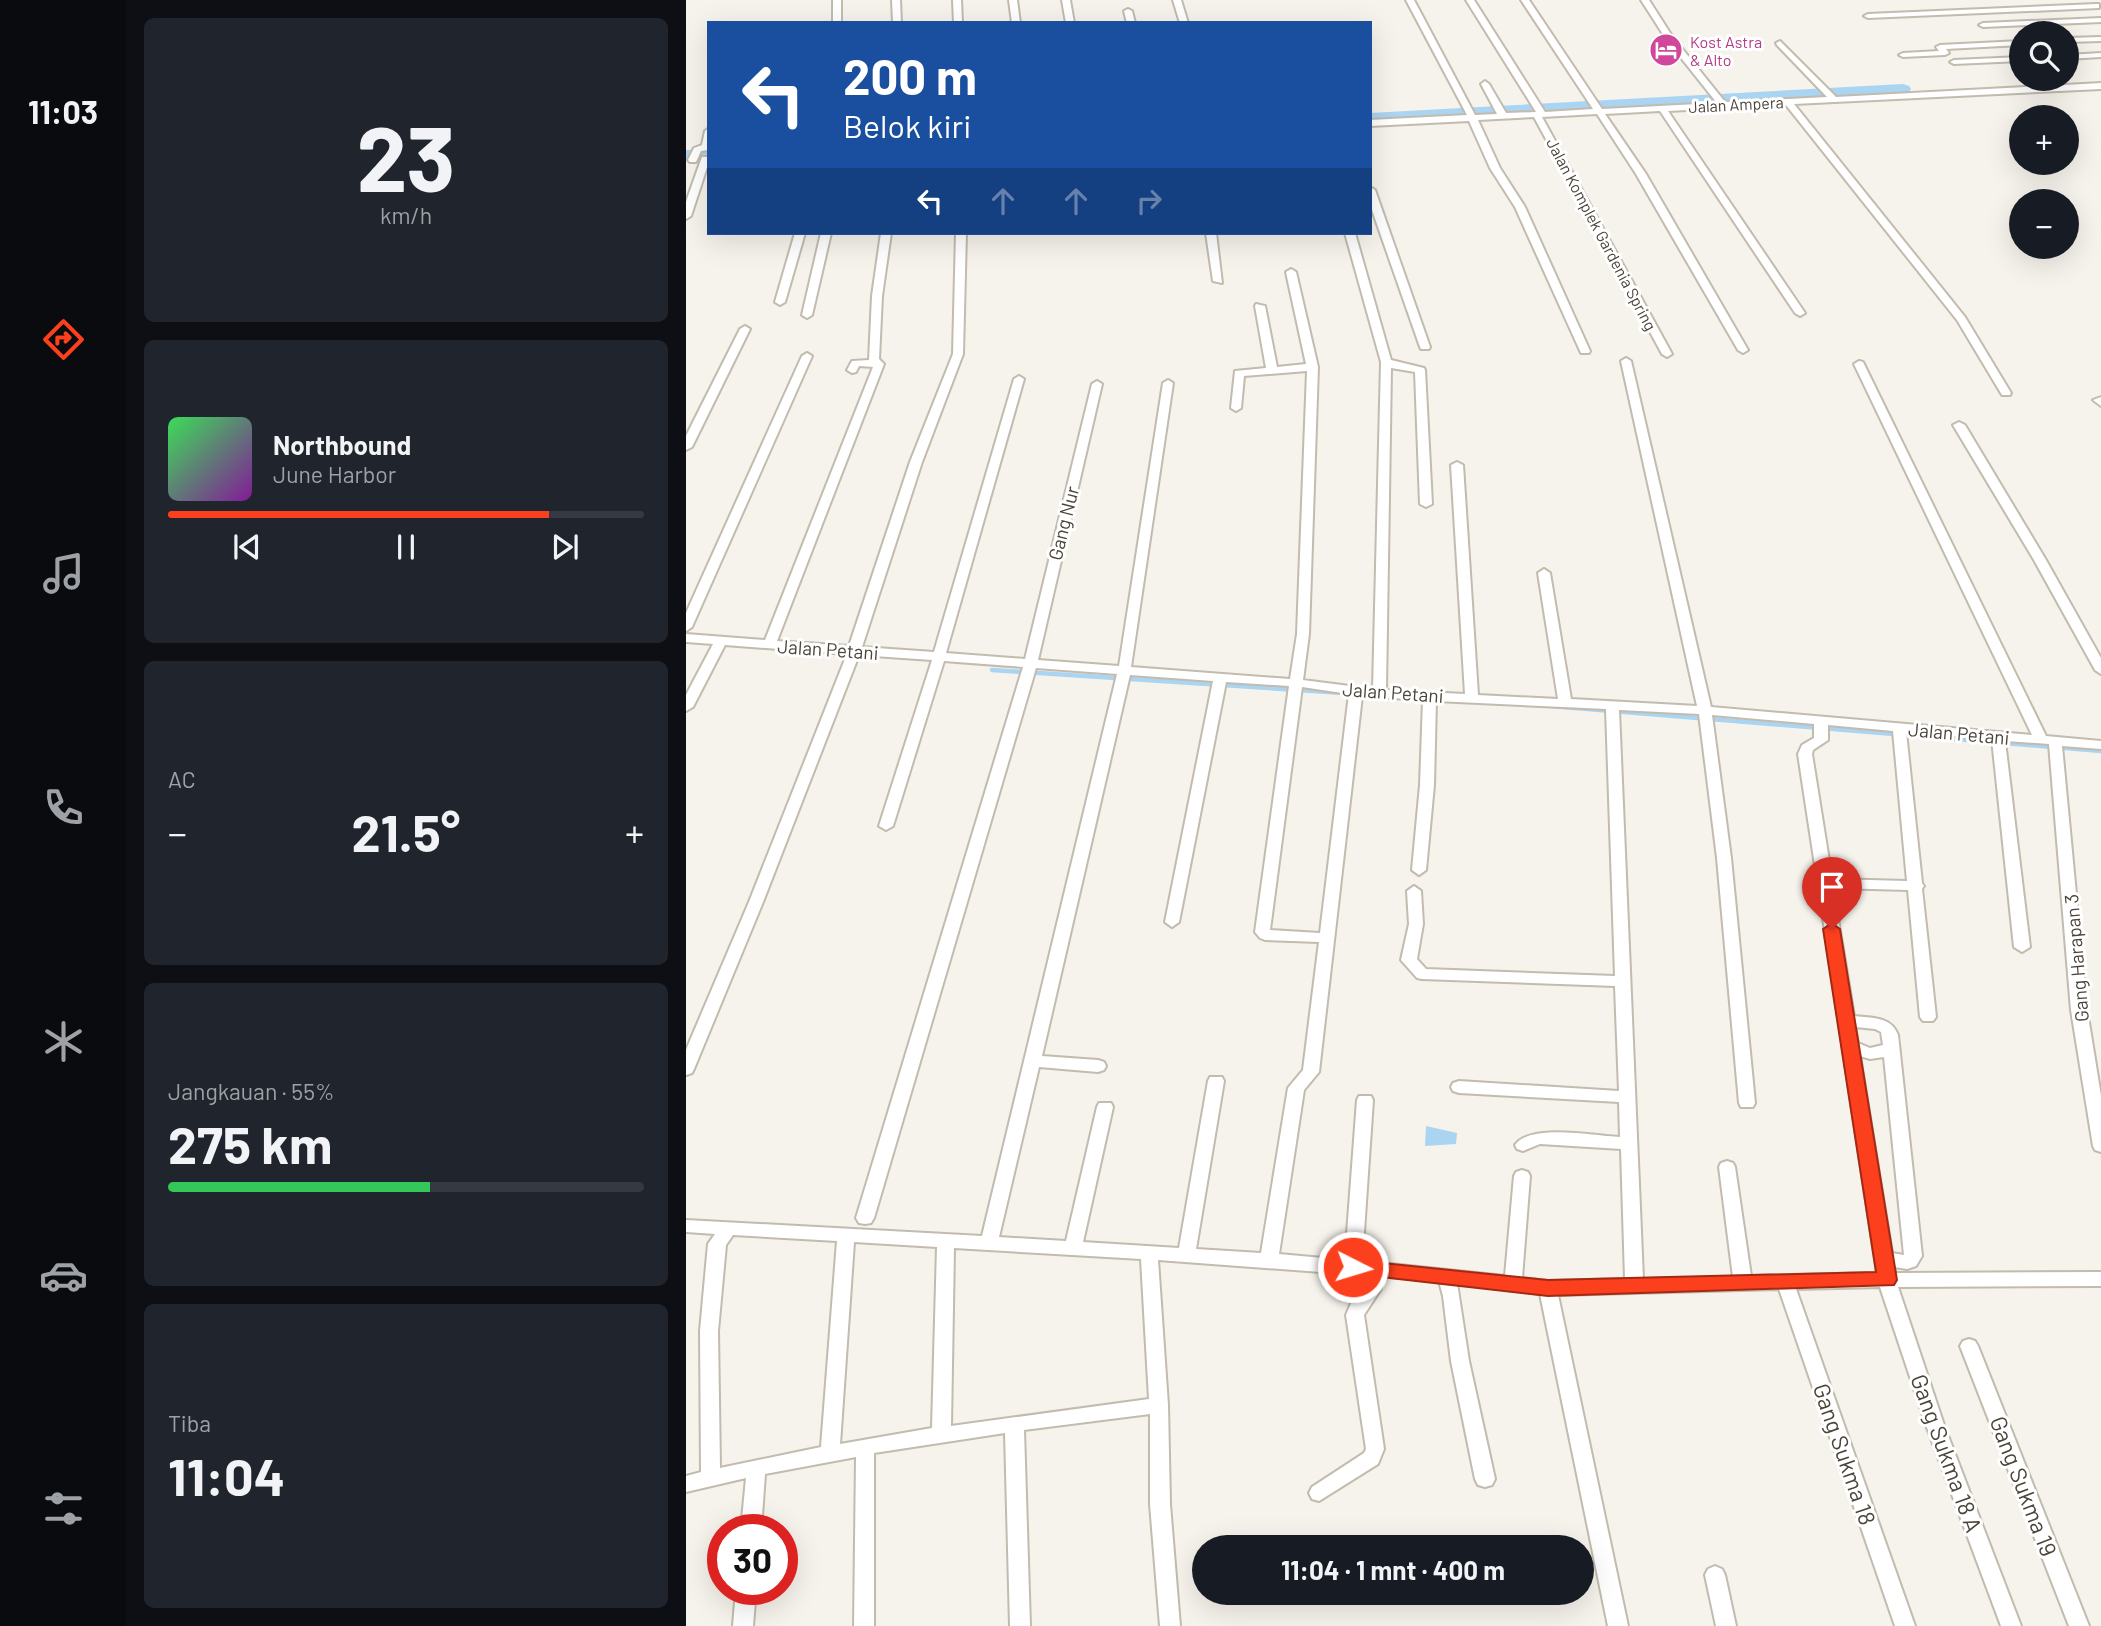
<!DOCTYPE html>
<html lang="id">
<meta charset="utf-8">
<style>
:root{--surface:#171b24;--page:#20242c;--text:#f1f3f6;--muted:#9ea1a6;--line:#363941;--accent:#fc3f1d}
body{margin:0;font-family:Barlow,sans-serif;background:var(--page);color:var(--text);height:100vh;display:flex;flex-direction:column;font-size:26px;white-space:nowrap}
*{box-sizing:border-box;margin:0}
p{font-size:23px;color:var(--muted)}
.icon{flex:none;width:38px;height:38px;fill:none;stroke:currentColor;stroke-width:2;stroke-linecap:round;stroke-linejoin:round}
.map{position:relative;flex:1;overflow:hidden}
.drawer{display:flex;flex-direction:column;gap:18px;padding:18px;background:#0d0f14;width:560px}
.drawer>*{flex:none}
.top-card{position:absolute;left:21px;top:21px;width:665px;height:214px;border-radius:0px;box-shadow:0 7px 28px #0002;background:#1a4fa0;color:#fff;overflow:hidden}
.controls{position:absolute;left:1323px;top:21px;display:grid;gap:14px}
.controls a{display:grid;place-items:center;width:70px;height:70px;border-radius:50%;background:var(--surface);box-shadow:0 7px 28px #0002;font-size:35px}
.speed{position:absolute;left:21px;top:1514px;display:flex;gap:14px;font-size:35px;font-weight:700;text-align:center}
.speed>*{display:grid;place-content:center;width:91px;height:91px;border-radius:50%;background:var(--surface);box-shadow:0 7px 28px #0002;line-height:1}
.speed .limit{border:10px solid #d22;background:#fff;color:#111}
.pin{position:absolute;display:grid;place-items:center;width:60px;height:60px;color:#fff;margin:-72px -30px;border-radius:50% 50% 50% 0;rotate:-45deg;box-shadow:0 0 7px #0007}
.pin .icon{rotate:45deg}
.me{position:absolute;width:77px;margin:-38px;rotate:95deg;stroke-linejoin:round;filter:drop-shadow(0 0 5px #0008)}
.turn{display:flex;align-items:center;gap:24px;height:147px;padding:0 21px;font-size:32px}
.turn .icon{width:91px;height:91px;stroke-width:2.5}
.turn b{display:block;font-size:49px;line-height:60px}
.lanes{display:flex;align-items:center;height:66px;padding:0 21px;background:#0003;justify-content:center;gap:35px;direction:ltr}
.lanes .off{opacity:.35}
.big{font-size:52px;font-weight:700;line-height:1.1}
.drawer .card{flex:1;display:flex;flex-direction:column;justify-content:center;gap:10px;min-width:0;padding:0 24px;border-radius:10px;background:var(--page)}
.drawer .dial{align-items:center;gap:0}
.dial b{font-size:91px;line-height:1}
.song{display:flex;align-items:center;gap:21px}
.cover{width:84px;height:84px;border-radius:10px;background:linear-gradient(135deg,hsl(130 70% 55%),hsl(290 70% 35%))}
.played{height:7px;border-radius:4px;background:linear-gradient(90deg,var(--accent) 80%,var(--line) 80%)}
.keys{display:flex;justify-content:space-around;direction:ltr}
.heat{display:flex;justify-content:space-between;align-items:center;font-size:38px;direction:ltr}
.charge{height:10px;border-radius:5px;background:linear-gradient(90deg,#34c759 55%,var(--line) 0)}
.trip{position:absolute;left:506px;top:1535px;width:402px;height:70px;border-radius:35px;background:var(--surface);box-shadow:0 7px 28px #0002;font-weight:700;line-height:70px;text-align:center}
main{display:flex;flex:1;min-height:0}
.menu{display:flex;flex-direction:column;width:126px;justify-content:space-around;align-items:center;background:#090b0e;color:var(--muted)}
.menu .icon{width:49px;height:49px}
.menu .current{color:var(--accent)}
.menu b{font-size:32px;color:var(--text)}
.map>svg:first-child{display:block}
.water{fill:#a9d4f2}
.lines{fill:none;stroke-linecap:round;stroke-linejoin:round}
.stream{stroke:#a9d4f2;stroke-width:4.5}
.river{fill:#a9d4f2;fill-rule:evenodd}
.minor-casing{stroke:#c2bbae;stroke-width:4}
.minor{fill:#fff;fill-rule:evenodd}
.route{fill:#fc3f1d;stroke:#a42913;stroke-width:2}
.labels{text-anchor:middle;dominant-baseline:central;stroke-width:6;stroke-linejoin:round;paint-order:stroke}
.far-hotel-label{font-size:16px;fill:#b23c85;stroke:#fff;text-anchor:start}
.far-street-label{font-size:16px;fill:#4b4439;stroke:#fff}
.street-label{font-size:19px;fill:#4b4439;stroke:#fff}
.near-street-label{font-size:23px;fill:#4b4439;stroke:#fff}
</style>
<main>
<nav class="menu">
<b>11:03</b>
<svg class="icon current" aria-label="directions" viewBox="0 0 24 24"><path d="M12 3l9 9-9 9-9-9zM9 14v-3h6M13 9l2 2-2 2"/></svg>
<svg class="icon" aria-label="music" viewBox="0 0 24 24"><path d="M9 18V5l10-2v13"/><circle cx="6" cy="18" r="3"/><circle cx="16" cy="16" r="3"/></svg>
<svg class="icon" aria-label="phone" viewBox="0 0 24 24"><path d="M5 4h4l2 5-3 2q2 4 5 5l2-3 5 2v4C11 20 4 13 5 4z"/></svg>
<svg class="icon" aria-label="climate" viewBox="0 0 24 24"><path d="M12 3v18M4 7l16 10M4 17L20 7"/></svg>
<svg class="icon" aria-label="car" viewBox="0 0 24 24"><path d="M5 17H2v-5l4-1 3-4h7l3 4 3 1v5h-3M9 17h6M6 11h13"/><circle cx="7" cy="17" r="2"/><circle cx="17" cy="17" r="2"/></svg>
<svg class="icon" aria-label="filters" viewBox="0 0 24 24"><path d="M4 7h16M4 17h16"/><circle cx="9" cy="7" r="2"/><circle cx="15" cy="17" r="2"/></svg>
</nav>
<section class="drawer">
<div class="card dial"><b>23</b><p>km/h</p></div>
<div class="card">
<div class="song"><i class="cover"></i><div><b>Northbound</b><p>June Harbor</p></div></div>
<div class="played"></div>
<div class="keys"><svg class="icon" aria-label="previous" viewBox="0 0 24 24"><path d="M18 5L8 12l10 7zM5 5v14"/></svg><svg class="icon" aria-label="pause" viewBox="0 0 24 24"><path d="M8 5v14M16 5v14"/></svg><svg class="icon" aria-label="next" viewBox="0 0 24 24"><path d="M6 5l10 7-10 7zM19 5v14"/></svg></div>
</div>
<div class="card"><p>AC</p>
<div class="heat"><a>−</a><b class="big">21.5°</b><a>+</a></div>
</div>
<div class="card"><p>Jangkauan · 55%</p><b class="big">275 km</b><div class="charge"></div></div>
<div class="card"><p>Tiba</p><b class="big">11:04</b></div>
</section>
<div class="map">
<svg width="1415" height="1626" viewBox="0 0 1415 1626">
<rect width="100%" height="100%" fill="#f6f3ec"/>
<polygon class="water" points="740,1126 771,1133 770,1144 739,1146"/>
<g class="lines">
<g class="stream">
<polyline points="306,670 658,693"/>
<polyline points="865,706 1415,751"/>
</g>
<g class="river">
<polygon points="1217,84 1223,86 1225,89 1223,92 684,123 684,113"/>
<polygon points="23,149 23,159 0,160 0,150"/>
</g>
<defs>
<g id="minor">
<rect x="147" y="0" width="8" height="23"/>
<polygon points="206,0 214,0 215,23 207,23"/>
<polygon points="267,0 275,0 276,23 268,23"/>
<polygon points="323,0 331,0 334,23 326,23"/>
<polygon points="376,0 384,0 388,23 380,23"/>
<polygon points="487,0 495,0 502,23 494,23"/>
<polygon points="720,0 728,0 789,115 811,114 795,84 799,81 803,84 820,113 850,112 780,0 788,0 859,112 907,109 835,0 843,0 916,109 1031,103 980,39 955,0 963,0 986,36 1039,102 1141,97 1091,45 1090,43 1094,41 1150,97 1415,83 1415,89 1108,104 1279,317 1325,393 1324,395 1316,395 1271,320 1100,105 982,111 1119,313 1114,316 1109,313 974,111 919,114 960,174 1062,350 1057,353 1052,350 950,174 911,114 856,117 986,354 981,357 976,354 848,117 792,120 814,168 839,207 904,351 903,353 895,353 829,207 804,168 783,121 684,126 684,120 781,115"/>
<polygon points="1410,4 1413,4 1413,8 1182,18 1178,16 1182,14"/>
<polygon points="442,9 446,11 449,23 441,23 438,11"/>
<polygon points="1415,18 1415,22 1297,27 1293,25 1297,23"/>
<polygon points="1415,37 1415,41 1381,42 1381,38"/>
<polygon points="1335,41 1335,45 1260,49 1263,53 1259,55 1217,57 1213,55 1217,53 1253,51 1250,47 1254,45"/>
<polygon points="1415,53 1415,57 1381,59 1381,55"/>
<polygon points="1335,57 1335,61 1268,64 1264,62 1268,60"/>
<polygon points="23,128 23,150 15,151 10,162 4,162 2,160 8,148 16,145 19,131"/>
<polygon points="16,157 22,157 23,161 5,216 0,219 0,202"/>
<polygon points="684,187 689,190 744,347 743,349 735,349 734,347 684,204"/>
<polygon points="109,233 119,233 99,302 94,305 89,302"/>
<polygon points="135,233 145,233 126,315 121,318 116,315"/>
<path d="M195,233H205L196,296L193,359L198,364L91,641L163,646L224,462L267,354L270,233H280L277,354L236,462L176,647L248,652L328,379L333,376L338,379L260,653L339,659L406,384L411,381L416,384L352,660L433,666L477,383L482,380L487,383L445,667L604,679L611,634L621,371L558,376L555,408L550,411L545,408L549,371L580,368L569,306L570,304L579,306L591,367L620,364L600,272L605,269L610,272L632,367L623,634L617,680L687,689L695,362L659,233H669L705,360L738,368L739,370L746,504L740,507L734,504L729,372L705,368L700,690L779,694L765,465L771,462L777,465L792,695L872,699L852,573L858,569L864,573L885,699L1011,706L935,361L940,358L945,361L1025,707L1346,735L1168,364L1173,361L1177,362L1360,736L1415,741V749L1376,746L1401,1010L1415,1096V1152L1409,1150L1407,1146L1385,1010L1363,744L1319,741L1344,947L1336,952L1328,947L1306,739L1220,732L1236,883L1238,886L1236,889L1250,1017L1247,1021H1237L1234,1017L1222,890L1147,888L1168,1016C1185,1018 1205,1016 1212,1035L1236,1256L1230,1266L1221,1269L1208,1267L1209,1273L1415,1272V1286L1212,1287L1258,1425L1335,1626H1315L1240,1425L1194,1287L1110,1289L1229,1626H1209L1093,1289L872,1295L942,1626H922L854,1294L771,1283L783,1361L809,1479L806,1485L799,1487L792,1485L789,1479L765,1361L757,1296L753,1281L693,1276L695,1289L678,1315L698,1449L692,1464L633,1501L626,1499L623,1493L626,1487L678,1453L680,1449L660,1315L666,1301L677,1287L676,1275L472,1260L482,1405L484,1504L494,1626H474L464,1504V1414L338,1430L344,1626H324L319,1433L188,1453V1626H168L170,1457L79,1474L75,1530H55L60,1478L0,1492V1476L15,1472L14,1331L22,1244L29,1234L0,1232V1220L296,1236L431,674L350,668L188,1218L185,1223L179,1224L173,1223L170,1218L337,667L258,661L207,826L200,830L193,826L246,660L173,655L77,902L8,1069L6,1073L0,1075V1050L63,902L161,654L39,645L7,707L0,711V695L27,644L0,642V634L79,640L187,367L173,366L170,372L166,373L161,370L166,361L183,360L186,296ZM444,675L527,681L479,922L486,927L493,922L540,682L603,686L569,932L574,938L579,940L633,942L617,1070L602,1088L575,1253L510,1249L538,1081L536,1077H524L522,1081L493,1248L397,1242L427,1107L425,1103H413L411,1107L380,1241L313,1237L353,1067L412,1072L418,1070L420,1066L418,1062L412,1060L356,1056ZM616,687L663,694L634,933L584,930ZM676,696L737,700L734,785L726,870L733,875L740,870L748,785L750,701L920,709L929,976L740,969L731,959L737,924L735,891L728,886L721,891L723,924L715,960L731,978L736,979L929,986L933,1091L773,1081L767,1083L765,1087L767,1091L773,1093L933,1102L934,1137C909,1136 844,1123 829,1145L831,1149L837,1151L854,1144L935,1149L939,1279L862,1281L836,1278L844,1176L842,1172L836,1170L830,1172L828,1176L819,1276L676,1261L687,1100L685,1096H673L671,1100L659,1260L593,1254L618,1090L633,1072ZM933,710L1013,714L1031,858L1053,1103L1055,1107H1067L1069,1103L1045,858L1026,715L1128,724V738L1116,745L1112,754L1191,1273L1065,1276L1049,1167L1047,1163L1041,1161L1035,1163L1033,1167L1047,1277L957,1279ZM1142,725L1207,731L1221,881L1146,879L1126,754L1127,750L1142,740ZM1169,1027L1189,1029L1195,1032L1197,1045L1184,1048L1172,1043ZM1174,1056L1184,1059L1198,1057L1218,1255L1206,1253ZM47,1235L151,1241L135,1447L34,1468L32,1331L40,1245ZM168,1242L251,1247L246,1428L154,1444ZM268,1248L455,1259L463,1399L265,1426Z"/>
<polygon points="520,233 530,233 536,283 527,281"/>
<polygon points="59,326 64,329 6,447 0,450 0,436 54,329"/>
<polygon points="121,353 126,356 6,627 0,631 0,613 116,356"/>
<polygon points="1415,397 1415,406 1407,400"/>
<polygon points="1273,422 1279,425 1360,560 1415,658 1415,674 1409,670 1348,560 1267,425"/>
<polygon points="1283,1339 1289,1341 1292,1346 1403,1626 1383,1626 1274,1346 1277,1341"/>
<polygon points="1029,1566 1036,1569 1039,1575 1050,1626 1030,1626 1019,1575 1022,1569"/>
<polygon points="50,1589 70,1589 67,1626 47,1626"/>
</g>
</defs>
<use href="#minor" class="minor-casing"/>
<use href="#minor" class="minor"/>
</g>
<polygon class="route" points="1146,923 1154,929 1211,1280 1208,1285 862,1296 660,1273 657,1267 660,1262 667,1260 862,1280 1190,1272 1137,929"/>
<defs>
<symbol id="hotel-disc" viewBox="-11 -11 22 22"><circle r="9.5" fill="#d1479c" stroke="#fff"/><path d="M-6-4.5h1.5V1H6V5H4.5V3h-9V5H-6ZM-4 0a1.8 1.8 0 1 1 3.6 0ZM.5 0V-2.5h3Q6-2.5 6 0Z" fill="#fff"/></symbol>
</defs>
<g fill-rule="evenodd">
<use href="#hotel-disc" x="961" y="31" width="38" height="38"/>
</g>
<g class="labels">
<g class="far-hotel-label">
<text x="1004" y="41">Kost Astra<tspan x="1004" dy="18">&amp; Alto</tspan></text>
</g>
<g class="far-street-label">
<text transform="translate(1050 104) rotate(-3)">Jalan Ampera</text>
<text transform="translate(916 234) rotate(62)">Jalan Komplek Gardenia Spring</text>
</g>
<g class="street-label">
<text transform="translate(377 523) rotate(-76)">Gang Nur</text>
<text transform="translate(142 649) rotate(4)">Jalan Petani</text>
<text transform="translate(707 692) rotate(4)">Jalan Petani</text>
<text transform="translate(1273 733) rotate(5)">Jalan Petani</text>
<text transform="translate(1390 958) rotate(-95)">Gang Harapan 3</text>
</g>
<g class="near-street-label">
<text transform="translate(1261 1453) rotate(70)">Gang Sukma 18 A</text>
<text transform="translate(1159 1454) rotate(71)">Gang Sukma 18</text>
<text transform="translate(1338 1486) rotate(69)">Gang Sukma 19</text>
</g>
</g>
</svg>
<div class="controls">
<a><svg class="icon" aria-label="search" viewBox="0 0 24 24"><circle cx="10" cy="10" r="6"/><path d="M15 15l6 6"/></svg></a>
<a>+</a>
<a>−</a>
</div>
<div class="speed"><div class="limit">30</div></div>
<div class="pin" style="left:1146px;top:929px;background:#d93025"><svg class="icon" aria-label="arrive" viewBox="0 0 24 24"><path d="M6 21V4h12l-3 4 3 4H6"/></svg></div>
<svg class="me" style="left:667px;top:1267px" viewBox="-20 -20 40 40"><circle r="17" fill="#fc3f1d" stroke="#fff" stroke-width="3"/><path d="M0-11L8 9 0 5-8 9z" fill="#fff"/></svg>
<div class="trip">11:04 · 1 mnt · 400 m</div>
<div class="top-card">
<div class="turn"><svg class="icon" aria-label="left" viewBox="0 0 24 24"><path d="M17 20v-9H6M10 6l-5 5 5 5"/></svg><div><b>200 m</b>Belok kiri</div></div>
<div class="lanes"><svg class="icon" aria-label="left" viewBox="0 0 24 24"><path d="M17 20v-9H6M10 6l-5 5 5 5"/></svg><svg class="icon off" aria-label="ahead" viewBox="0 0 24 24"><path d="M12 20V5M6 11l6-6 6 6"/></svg><svg class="icon off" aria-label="ahead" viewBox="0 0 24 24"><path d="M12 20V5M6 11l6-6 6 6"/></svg><svg class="icon off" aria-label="right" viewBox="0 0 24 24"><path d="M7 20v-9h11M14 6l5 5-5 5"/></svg></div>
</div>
</div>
</main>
